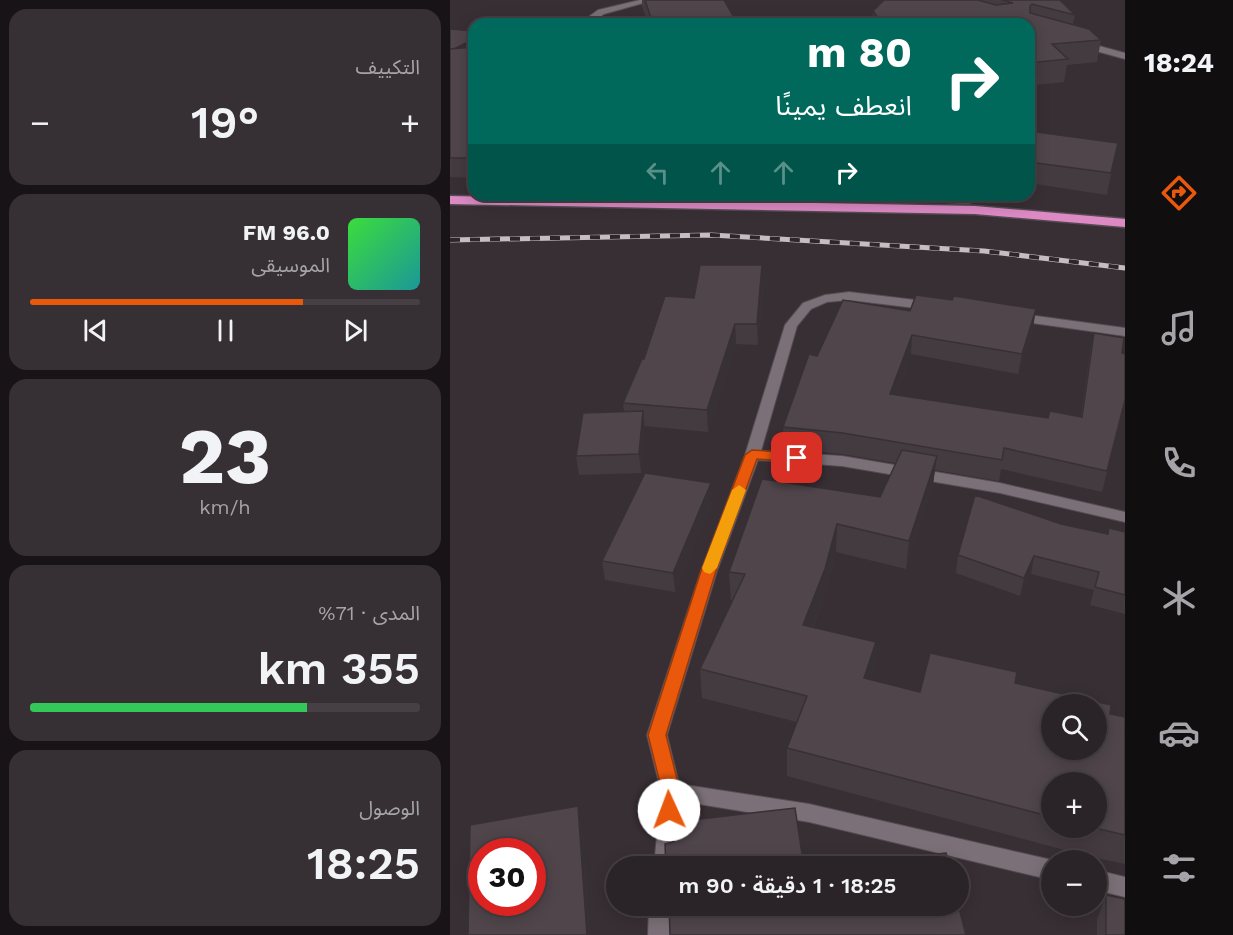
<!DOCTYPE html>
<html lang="ar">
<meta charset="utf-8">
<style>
:root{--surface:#2a2328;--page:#362f34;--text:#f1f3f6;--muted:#a5a4a8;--line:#464045;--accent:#ea580c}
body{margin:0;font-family:"Work Sans","Noto Sans Arabic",sans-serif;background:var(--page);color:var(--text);direction:rtl;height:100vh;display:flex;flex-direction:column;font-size:22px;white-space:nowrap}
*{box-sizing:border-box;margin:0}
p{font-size:20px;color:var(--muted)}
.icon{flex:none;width:33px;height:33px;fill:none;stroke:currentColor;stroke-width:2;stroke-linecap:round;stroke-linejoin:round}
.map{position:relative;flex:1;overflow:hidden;direction:ltr}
.details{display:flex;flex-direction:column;gap:9px;padding:9px;background:#171316;width:450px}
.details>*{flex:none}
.top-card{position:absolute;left:18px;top:18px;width:567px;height:183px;border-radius:18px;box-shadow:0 3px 15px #0003,0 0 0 2px var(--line);direction:rtl;background:#00695c;color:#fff;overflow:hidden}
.buttons{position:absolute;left:591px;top:694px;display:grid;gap:12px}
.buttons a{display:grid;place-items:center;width:66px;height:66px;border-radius:50%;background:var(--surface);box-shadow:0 3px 15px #0003,0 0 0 2px var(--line);font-size:30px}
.speed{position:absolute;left:18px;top:838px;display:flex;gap:12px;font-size:30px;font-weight:700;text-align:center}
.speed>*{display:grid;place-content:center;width:78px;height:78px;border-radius:50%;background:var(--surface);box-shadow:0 3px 15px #0003,0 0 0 2px var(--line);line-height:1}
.speed .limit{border:9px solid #d22;background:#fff;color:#111}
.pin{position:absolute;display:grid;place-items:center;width:51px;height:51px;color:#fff;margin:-26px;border-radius:12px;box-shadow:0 3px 9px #0006}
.me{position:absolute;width:66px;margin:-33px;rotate:358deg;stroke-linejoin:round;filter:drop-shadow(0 0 4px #0008)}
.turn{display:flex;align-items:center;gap:21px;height:126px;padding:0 24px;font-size:27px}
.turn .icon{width:78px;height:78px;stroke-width:2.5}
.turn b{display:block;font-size:42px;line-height:51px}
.lanes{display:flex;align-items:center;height:57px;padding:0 24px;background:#0003;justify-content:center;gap:30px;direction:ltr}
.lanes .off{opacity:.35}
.big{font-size:45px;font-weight:600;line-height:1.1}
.details .tile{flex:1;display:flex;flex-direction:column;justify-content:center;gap:9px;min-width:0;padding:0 21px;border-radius:18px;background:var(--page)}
.details .dial{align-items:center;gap:0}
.dial b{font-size:78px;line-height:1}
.song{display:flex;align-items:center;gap:18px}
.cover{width:72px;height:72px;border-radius:9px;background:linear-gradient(135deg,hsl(120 70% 55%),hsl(180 70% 35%))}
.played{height:6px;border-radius:3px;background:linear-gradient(90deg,var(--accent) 70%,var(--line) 70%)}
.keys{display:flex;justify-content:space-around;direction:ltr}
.heat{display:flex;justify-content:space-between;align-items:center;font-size:33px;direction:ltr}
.charge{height:9px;border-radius:4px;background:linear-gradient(90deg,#34c759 71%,var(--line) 0)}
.trip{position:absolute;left:156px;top:856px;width:363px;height:60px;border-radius:30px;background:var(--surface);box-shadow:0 3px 15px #0003,0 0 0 2px var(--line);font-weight:600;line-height:60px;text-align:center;direction:rtl}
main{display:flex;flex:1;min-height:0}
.dock{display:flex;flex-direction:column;width:108px;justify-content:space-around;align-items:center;background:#110e10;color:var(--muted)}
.dock .icon{width:42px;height:42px}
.dock .on{color:var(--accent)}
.dock b{font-size:27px;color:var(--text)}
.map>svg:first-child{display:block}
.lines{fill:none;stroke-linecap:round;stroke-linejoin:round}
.minor-casing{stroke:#544c52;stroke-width:2}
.trunk-casing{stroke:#544c52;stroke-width:3}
.minor{fill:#7b7077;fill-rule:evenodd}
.trunk{fill:#dc89c4;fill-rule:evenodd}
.rail-casing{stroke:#c4bdc2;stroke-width:5}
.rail{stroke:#2e252b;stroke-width:4;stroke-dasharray:10;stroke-linecap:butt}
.wall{fill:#443b40;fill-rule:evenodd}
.shaded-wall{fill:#373034}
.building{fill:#4f454b;stroke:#373034;stroke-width:1.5;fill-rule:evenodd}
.route{fill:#ea580c;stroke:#983908;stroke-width:1.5}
.slow{fill:#f59e0b}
</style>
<main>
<nav class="dock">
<b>18:24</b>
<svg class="icon on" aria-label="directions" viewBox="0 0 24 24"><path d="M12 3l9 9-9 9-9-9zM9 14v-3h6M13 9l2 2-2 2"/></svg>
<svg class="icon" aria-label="music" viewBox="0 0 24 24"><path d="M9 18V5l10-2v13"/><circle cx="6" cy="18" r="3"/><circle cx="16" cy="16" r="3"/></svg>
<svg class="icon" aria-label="phone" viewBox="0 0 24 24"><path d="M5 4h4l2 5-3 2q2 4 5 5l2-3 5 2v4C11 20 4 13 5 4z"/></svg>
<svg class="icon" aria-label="climate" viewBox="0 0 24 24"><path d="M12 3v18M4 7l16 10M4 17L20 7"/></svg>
<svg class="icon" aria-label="car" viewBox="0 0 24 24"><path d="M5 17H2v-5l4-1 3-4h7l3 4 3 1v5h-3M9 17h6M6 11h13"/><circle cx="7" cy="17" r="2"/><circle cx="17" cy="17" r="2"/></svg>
<svg class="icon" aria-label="filters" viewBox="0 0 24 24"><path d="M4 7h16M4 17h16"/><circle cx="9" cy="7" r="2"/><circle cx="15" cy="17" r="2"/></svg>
</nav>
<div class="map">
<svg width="675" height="935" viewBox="0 0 675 935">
<rect width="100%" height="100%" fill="#382f35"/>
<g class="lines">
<defs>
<g id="minor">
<polygon points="190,0 204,0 154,14 139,24 129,24 148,10"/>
<polygon points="631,41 675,53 675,59 628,46 628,42"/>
<polygon points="399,292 482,302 488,306 482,310 399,300 377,302 361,309 347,326 311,451 392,456 550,483 675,512 675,522 550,493 392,466 308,460 267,571 217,735 229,784 359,804 602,860 602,880 359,822 230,801 224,867 204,867 211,791 197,735 251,571 295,455 335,325 353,303 375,295"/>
<polygon points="565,313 675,328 675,336 560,320 560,314"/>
<polygon points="646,870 675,877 675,897 646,890"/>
<polygon points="199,906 221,906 220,935 198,935"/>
</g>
<g id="trunk">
<polygon points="444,195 512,195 525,199 519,203 450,199"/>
<polygon points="0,196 525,206 675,219 675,227 525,214 0,204"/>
</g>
</defs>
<use href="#minor" class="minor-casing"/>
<use href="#trunk" class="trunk-casing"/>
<use href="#minor" class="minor"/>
<use href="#trunk" class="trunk"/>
<defs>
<polyline id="rail" points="0,240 261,235 534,251 675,268"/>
</defs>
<use href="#rail" class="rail-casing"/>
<use href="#rail" class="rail"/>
</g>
<g class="wall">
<polygon points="192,0 274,0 288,24 198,24 192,6"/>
<polygon points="434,0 610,0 625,15 623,24 651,40 647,62 617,65 614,82 586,85 584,97 579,97 579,24 422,24 423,11"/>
<polygon points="0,29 24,31 24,178 0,177"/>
<polygon points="579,131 664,164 657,195 579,183"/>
<polygon points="313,285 308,345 286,344 258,432 194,426 191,473 129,475 126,456 174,412 173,403 194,359 244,298"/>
<path d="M460,311L583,329L568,374L461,354L446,395L598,418L631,417L640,353L644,333L672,353L675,400L652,492L551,469L549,481L485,470L483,484L456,569L386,552L374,598L363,627L426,642L424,670L421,680L470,692L565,683L660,714L675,717V864L637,856L337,776V748L347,722L252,698L250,669L283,600H281L279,572L430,497L446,463L392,454L334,448L333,427L367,356ZM602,783L646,828H602Z"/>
<polygon points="262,502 225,592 155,580 152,561"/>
<polygon points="611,524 658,534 675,532 675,614 640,605 644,590 581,574 570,596 506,573 508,555"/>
<polygon points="656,895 675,935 647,935 647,920"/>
</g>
<g class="shaded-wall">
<polygon points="24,39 24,53 0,51"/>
<polygon points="668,143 664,164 657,195 661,173"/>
<polygon points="312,265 313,285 308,345 307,324"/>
<polygon points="586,309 583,329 568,374 572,354"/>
<polygon points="285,324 286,344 258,432 257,410"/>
<polygon points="462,335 461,354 439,414 440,394"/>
<polygon points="193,411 195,430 191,473 189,454"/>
<polygon points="487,456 483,484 456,569 459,541"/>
<polygon points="261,483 262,502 225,592 223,573"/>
<polygon points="387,524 386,552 374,598 352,653 353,625"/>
<polygon points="584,556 581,574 570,596 574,578"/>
<polygon points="426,642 424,670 412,707 414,678"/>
<polygon points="128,806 134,832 141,935 137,935"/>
</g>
<g class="building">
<polygon points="195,0 274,0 288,24 203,24"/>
<polygon points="434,0 528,0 546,5 563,3 552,0 610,0 625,15 582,4 580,6 580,13 639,29 651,40 602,44 618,59 579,63 579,24 432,24 423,11"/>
<polygon points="0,29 24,31 24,39 4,49 0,49"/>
<polygon points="24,47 24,158 0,158 0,49"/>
<polygon points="579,65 587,74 579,75"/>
<polygon points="579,131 668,143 661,173 579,162"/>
<polygon points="250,265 312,265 307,324 285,324 257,410 173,403 192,359 194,359 215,296 244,298"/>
<polygon points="466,295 502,300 504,296 586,309 572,354 462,335 440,394 598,418 600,411 632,417 644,333 674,338 672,353 675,354 675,400 657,471 554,448 552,460 393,433 333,427 359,354 367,356 393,300 460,311"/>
<polygon points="193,411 189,454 126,456 133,413"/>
<path d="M452,450L487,456L459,541L387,524L375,569L353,625L426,642L414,678L470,692L480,653L567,672L565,683L661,705L660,714L675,717V835L645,828H646V783H602V817L337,748L357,696L250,669L295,574L279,572L312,479L430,497ZM602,705H646V750H602Z"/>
<polygon points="195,473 261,483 223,573 152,561"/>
<polygon points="525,495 611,524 658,534 659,528 675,532 675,595 645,587 649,572 584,556 574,578 508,555"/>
<path d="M128,806L137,935H18L20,825ZM32,852H82V903H32Z"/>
<polygon points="345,808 354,867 216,867 215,844 223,842 225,822"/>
<polygon points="496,853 500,867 361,867"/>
<polygon points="656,895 675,899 675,935 656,935"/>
<polygon points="508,904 516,935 220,935 219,906 508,906"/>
</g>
<polygon class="route" points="302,450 347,453 354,458 347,462 307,459 266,571 216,735 230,791 226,816 219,818 213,816 210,810 212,791 198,735 251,571 295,455"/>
<polygon class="slow" points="289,485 296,490 267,568 260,574 254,572 252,568 282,490"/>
</svg>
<div class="buttons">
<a><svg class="icon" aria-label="search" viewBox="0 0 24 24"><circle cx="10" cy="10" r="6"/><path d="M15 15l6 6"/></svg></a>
<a>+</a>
<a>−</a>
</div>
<div class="speed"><div class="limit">30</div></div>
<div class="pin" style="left:347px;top:458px;background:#d93025"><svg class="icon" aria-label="arrive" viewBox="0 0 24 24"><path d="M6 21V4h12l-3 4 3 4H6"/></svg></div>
<svg class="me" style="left:219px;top:810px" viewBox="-20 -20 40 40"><circle r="19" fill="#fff"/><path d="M0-13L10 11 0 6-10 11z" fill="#ea580c"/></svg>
<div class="trip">18:25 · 1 دقيقة · 90 m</div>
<div class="top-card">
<div class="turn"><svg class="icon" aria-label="right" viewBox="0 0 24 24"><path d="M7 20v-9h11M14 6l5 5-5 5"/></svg><div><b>80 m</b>انعطف يمينًا</div></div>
<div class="lanes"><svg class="icon off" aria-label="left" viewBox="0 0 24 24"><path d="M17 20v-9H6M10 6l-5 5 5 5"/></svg><svg class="icon off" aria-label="ahead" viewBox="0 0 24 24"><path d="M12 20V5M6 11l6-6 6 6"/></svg><svg class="icon off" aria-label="ahead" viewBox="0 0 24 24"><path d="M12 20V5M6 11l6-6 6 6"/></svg><svg class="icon" aria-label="right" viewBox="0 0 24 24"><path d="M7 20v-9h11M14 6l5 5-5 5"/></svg></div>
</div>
</div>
<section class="details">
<div class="tile"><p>التكييف</p>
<div class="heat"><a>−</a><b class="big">19°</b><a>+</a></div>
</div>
<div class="tile">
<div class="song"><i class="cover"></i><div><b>96.0 FM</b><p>الموسيقى</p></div></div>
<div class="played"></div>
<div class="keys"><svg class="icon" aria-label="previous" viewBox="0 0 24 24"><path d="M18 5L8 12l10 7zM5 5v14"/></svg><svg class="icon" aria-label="pause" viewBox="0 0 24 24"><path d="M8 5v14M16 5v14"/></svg><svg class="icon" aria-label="next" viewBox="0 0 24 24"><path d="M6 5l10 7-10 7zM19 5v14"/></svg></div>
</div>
<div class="tile dial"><b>23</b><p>km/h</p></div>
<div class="tile"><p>المدى · 71%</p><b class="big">355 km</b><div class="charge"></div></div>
<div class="tile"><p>الوصول</p><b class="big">18:25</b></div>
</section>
</main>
